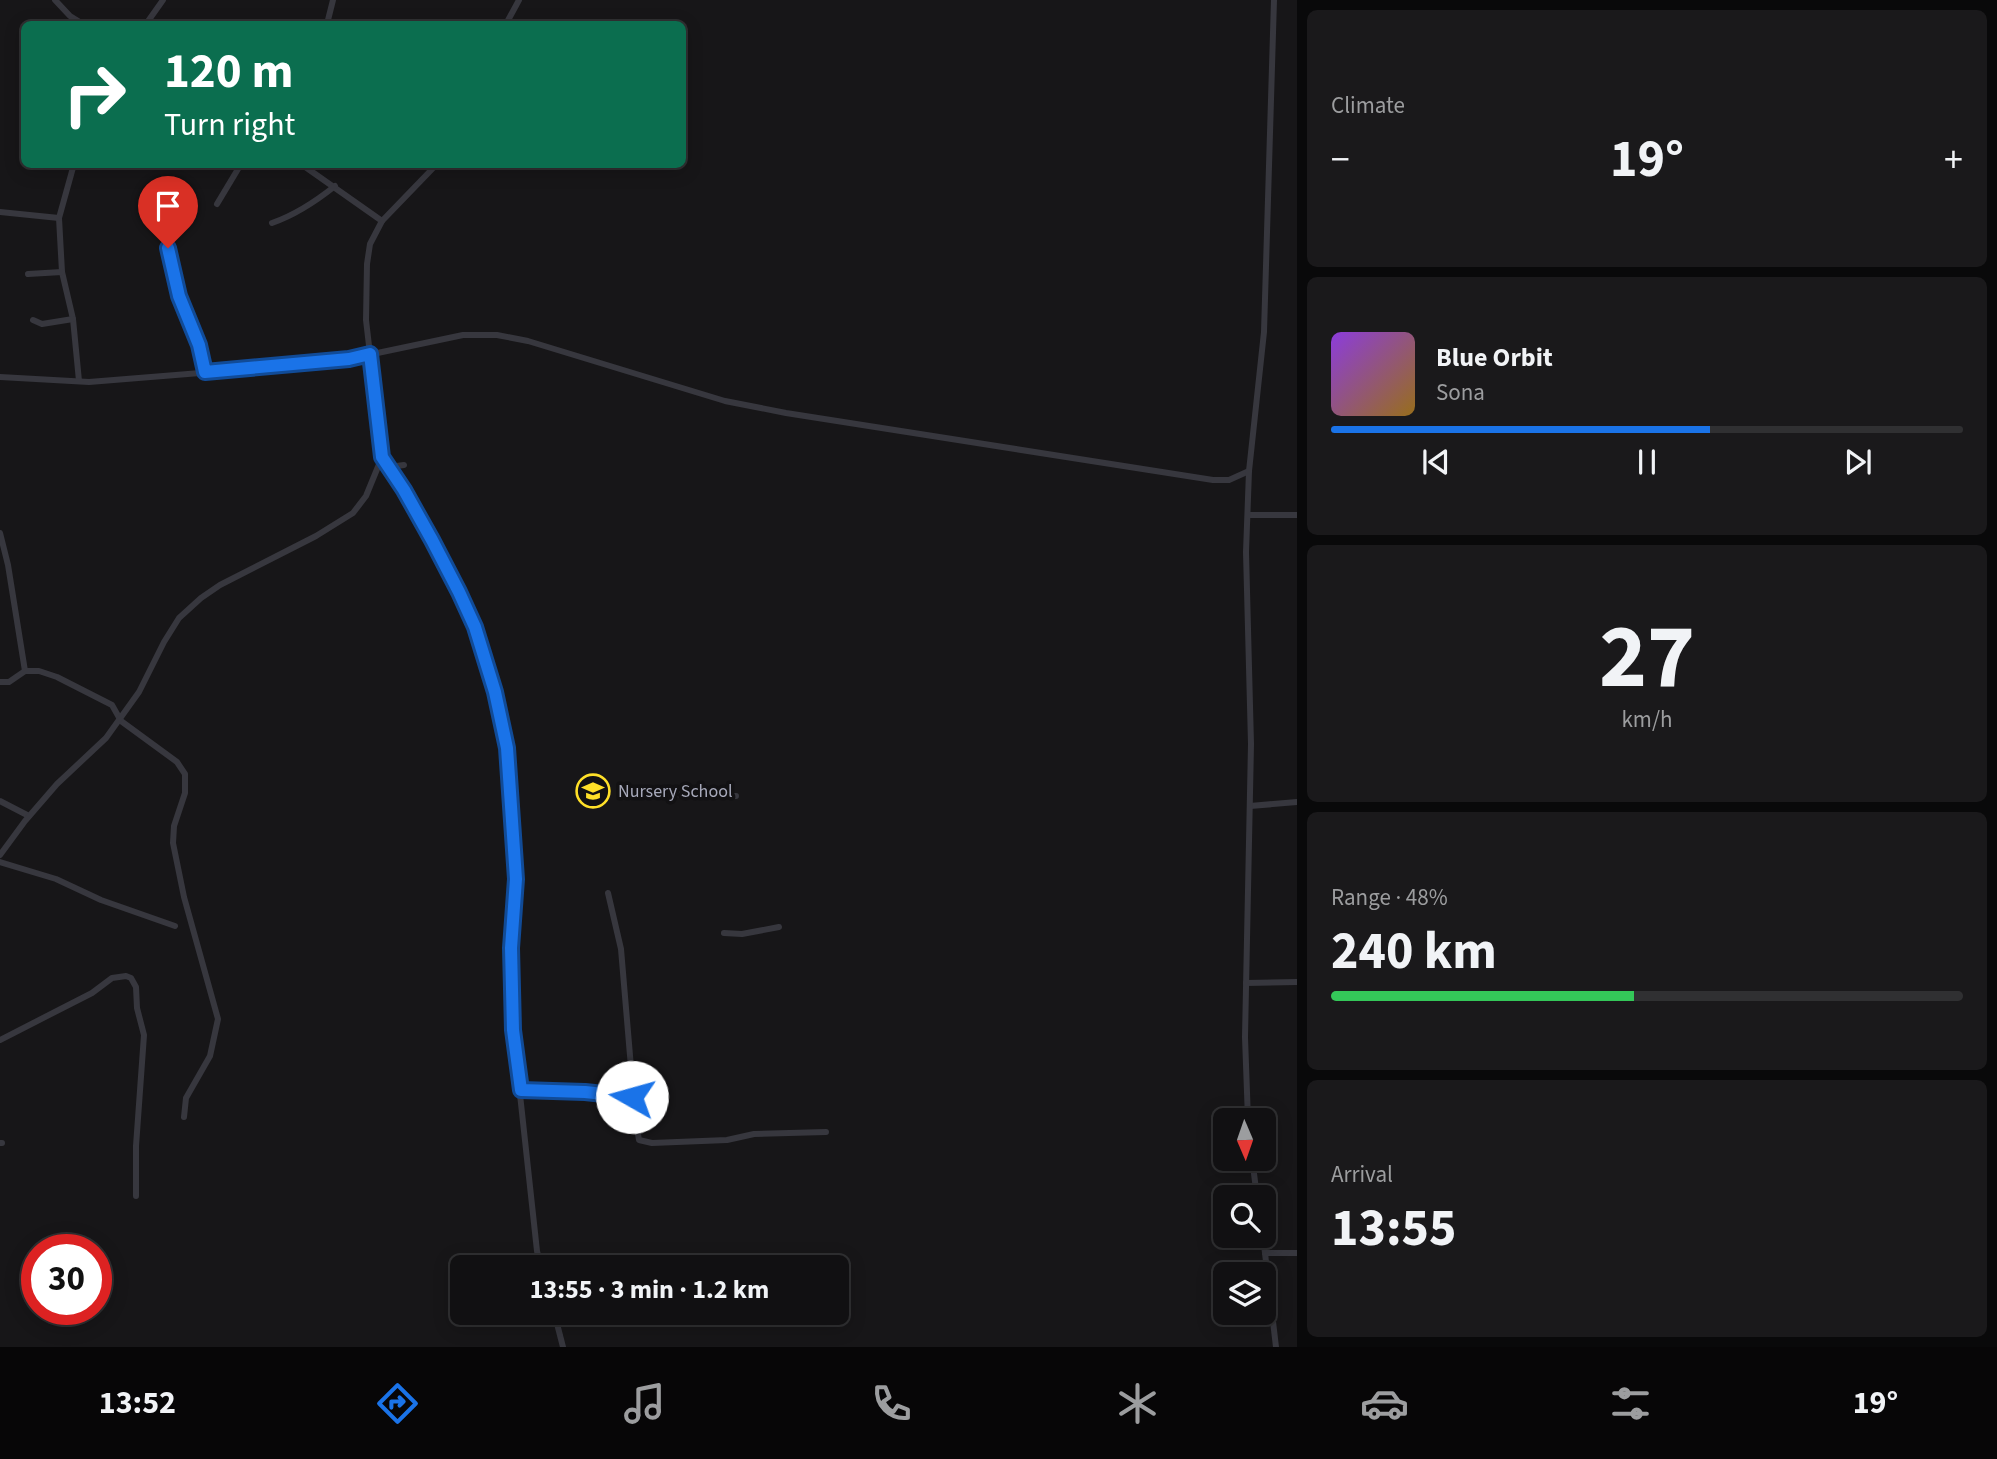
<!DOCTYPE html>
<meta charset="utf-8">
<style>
:root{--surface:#111012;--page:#1a191b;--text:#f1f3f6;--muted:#9c9d9f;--line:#303032;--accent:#1a73e8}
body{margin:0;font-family:"Source Sans 3",sans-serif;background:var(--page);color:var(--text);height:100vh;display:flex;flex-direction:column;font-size:26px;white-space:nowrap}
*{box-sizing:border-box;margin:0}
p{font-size:23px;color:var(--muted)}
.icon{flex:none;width:38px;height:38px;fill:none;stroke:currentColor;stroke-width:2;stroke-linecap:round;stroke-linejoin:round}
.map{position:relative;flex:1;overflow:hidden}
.panel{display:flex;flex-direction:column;gap:10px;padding:10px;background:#09090a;width:700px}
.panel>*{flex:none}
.banner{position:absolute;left:21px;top:21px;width:665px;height:147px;border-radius:10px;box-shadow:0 4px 18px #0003,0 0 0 2px var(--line);background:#0b6e4f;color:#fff;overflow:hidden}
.needle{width:46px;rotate:178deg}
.buttons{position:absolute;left:1213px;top:1108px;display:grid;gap:14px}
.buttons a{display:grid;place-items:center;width:63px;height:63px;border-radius:10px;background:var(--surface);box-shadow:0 4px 18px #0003,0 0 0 2px var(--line);font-size:35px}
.speed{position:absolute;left:21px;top:1234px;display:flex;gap:14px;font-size:35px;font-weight:700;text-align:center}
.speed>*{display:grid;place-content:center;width:91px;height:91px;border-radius:50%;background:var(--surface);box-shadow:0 4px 18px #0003,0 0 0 2px var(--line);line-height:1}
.speed .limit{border:10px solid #d22;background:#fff;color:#111}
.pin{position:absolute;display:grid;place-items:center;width:60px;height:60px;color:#fff;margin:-72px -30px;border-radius:50% 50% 50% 0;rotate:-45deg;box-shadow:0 0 7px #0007}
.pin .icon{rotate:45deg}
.me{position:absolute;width:77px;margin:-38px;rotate:277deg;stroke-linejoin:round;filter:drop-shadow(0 0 5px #0008)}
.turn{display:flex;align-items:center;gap:24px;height:147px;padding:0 28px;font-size:32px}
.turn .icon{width:91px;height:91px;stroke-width:2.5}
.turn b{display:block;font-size:49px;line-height:60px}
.big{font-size:52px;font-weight:700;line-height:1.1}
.panel .card{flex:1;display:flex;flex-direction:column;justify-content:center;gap:10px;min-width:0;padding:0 24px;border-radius:10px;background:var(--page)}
.panel .dial{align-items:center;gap:0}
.dial b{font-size:91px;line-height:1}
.song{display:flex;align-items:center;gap:21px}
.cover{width:84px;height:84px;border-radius:10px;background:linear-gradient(135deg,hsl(270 70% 55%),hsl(40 70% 35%))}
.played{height:7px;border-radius:4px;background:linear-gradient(90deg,var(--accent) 60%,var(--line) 60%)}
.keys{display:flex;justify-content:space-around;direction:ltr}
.heat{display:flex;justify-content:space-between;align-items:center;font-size:38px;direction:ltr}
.charge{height:10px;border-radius:5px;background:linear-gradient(90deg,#34c759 48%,var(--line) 0)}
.trip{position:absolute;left:450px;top:1255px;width:399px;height:70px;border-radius:10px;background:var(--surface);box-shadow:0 4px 18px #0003,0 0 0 2px var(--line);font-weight:700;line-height:70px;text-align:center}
.tabs{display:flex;height:112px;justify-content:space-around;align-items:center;background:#070607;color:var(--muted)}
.tabs .icon{width:49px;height:49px}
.tabs .active{color:var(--accent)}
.tabs b{font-size:32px;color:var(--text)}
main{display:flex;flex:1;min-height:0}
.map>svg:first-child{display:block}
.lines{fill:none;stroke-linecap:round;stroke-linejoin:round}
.minor{stroke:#37373e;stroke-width:6}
.route-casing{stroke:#114b97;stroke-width:18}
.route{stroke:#1a73e8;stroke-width:12}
.labels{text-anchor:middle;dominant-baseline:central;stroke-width:7;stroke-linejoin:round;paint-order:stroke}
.poi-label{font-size:18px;fill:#a7a9ba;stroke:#121113;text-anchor:start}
</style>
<main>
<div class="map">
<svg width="1297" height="1347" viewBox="0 0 1297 1347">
<rect width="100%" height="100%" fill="#171618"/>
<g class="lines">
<g class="minor">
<polyline points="55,0 70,16 83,24"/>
<polyline points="146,24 163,0"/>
<polyline points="327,24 333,0"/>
<polyline points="506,24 519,0"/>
<polyline points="74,164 59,218 62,272 73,319 79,381"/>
<polyline points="301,164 382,221"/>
<polyline points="437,164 382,221 370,244 367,264 366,320 382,457 404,490 432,540 459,592 475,627 495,692 507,748 516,879 511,949 513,1030 537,1251 541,1267"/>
<polyline points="217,204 241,164"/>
<polyline points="0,212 59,218"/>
<path d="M272,223C295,215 315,202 335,186"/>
<polyline points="168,248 179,296 199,345 205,372"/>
<polyline points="28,274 62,272"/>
<polyline points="33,320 42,324 73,319"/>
<polyline points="0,377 89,382 288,366 349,359 463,335 497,335 528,341 725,401 786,413 1213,480 1229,480 1249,471"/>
<polyline points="389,467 404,465"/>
<polyline points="1248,515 1297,515"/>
<polyline points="0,533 8,565 25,671"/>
<polyline points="0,682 9,682 25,671 39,671 57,677 112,705 121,721 177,762 185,774 185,793 174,826 173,843 184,897 218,1019 210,1056 186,1098 184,1117"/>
<polyline points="669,794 736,796"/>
<polyline points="0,801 29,816"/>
<polyline points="1250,806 1297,802"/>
<polyline points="0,855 25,821 57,784 106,738 139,692 164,642 179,618 201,598 220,585 316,536 353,513 366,496 382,457"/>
<polyline points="0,862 56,879 101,900 175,926"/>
<polyline points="608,893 621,949 633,1091 632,1097 639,1140 652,1143 727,1140 754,1134 826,1132"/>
<polyline points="724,933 742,934 779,927"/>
<polyline points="1246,983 1297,982"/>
<polyline points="0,1040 92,993 112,978 126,976 131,978 136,987 137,1008 144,1035 136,1146 136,1196"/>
<polyline points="521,1090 585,1092 632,1097"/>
<polyline points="1248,1120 1245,1037 1251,744 1246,552 1249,471 1264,332 1274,0"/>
<polyline points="0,1143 2,1143"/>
<polyline points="1252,1158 1257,1197"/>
<polyline points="1263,1236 1276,1347"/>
<polyline points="1265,1253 1297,1253"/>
<polyline points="554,1312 563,1347"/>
</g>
</g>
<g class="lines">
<defs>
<polyline id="route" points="168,248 179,296 199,345 205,372 349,359 370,354 382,457 404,490 432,540 459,592 475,627 495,692 507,748 516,879 511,948 513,1030 521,1090 585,1092 632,1097"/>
</defs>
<use href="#route" class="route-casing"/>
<use href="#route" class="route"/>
</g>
<defs>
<symbol id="school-ring" viewBox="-11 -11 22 22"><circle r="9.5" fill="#121113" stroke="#ffe028" stroke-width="1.5"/><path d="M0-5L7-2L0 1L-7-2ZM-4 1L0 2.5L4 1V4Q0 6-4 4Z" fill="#ffe028"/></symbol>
</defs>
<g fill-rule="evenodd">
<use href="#school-ring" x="574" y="772" width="38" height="38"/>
</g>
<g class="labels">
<g class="poi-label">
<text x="618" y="791">Nursery School</text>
</g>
</g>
</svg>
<div class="buttons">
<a><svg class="needle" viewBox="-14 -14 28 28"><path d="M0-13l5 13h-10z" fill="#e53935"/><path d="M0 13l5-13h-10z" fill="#9c9d9f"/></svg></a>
<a><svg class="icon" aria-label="search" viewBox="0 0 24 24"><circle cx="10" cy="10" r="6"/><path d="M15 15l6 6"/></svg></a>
<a><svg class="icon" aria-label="layers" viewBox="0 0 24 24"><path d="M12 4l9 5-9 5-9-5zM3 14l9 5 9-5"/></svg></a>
</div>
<div class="speed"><div class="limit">30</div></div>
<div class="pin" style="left:168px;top:248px;background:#d93025"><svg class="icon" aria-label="arrive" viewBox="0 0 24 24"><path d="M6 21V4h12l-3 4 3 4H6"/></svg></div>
<svg class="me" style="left:632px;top:1097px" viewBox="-20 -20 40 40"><circle r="19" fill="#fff"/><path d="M0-13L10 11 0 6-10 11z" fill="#1a73e8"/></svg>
<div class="trip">13:55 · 3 min · 1.2 km</div>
<div class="banner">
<div class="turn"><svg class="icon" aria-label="right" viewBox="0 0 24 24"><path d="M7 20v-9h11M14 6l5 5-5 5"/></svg><div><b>120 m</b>Turn right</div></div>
</div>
</div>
<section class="panel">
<div class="card"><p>Climate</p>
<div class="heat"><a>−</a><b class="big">19°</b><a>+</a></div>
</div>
<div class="card">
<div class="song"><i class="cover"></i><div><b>Blue Orbit</b><p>Sona</p></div></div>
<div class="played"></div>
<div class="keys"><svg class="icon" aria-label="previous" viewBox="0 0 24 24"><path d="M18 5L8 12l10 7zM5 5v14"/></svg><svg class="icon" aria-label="pause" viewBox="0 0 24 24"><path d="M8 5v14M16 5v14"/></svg><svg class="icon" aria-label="next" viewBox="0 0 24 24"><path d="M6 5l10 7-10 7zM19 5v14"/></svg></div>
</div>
<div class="card dial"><b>27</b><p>km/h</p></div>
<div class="card"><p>Range · 48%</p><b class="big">240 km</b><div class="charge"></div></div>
<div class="card"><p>Arrival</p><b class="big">13:55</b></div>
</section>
</main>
<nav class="tabs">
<b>13:52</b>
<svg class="icon active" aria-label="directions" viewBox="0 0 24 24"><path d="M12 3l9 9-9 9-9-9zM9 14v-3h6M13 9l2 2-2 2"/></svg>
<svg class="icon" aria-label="music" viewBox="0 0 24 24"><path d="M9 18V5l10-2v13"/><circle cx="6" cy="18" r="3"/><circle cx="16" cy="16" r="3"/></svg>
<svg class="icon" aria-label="phone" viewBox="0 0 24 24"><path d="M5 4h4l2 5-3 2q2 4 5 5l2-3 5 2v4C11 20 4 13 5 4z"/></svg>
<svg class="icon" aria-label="climate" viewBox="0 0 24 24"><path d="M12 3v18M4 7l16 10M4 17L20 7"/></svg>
<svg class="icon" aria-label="car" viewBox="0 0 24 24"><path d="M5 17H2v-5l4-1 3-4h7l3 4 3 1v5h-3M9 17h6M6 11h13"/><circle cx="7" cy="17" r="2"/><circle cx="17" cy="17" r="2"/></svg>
<svg class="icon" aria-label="filters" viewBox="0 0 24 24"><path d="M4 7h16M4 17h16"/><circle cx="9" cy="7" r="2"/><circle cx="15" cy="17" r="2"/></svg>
<b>19°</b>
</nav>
